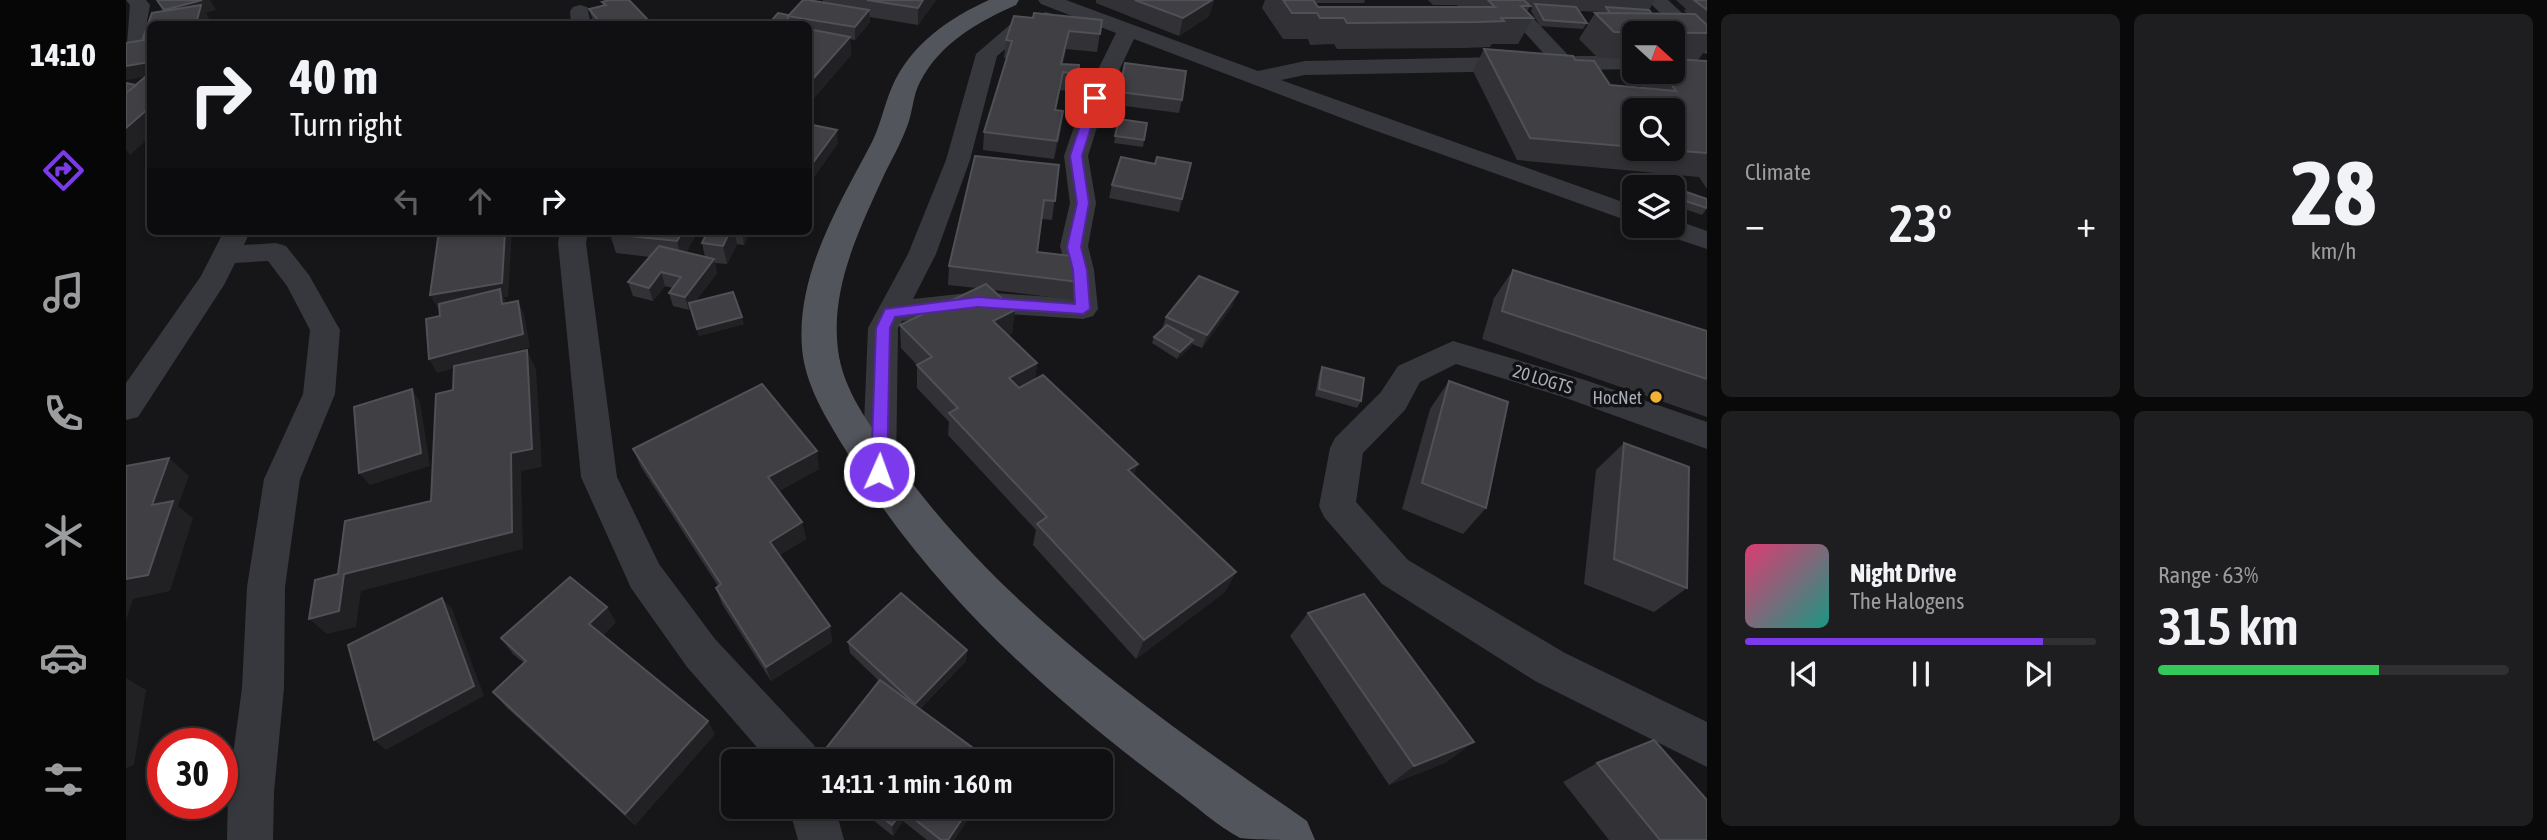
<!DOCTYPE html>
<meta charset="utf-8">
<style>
:root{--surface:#101012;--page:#1e1e20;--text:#f1f3f6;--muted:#9c9d9f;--line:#303032;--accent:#7c3aed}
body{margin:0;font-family:"Asap Condensed",sans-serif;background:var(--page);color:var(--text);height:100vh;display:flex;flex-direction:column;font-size:26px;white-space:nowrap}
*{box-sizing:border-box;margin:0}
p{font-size:23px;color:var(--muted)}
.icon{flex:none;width:38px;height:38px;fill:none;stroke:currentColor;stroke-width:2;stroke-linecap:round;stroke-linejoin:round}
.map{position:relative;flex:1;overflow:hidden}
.drawer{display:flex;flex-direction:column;gap:14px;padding:14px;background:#09090a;width:840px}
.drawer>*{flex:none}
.guide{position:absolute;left:21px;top:21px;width:665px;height:214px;border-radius:10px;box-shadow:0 4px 10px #0003,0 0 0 2px var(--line);background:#101012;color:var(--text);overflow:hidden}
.needle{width:46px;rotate:111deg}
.fabs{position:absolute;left:1496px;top:21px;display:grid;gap:14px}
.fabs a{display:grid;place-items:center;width:63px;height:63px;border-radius:10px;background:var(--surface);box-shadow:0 4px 10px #0003,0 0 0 2px var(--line);font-size:35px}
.speed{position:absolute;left:21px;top:728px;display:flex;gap:14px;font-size:35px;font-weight:700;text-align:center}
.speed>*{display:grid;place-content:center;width:91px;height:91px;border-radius:50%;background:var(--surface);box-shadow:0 4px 10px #0003,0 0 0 2px var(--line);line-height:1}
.speed .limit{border:10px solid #d22;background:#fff;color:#111}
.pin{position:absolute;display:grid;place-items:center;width:60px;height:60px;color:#fff;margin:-30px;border-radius:14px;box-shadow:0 4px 10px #0006}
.me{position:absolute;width:77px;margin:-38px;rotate:2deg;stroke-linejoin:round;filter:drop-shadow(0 0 5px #0008)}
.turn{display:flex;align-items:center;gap:24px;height:147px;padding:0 28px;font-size:32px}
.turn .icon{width:91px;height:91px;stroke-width:2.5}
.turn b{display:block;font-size:49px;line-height:60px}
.lanes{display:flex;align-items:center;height:66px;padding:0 28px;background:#0003;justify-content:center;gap:35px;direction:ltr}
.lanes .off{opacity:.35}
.big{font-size:52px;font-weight:600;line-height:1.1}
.drawer .tile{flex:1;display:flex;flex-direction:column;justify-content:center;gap:10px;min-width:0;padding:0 24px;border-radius:10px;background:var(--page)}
.drawer .dial{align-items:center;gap:0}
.dial b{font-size:91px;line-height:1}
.song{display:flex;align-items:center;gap:21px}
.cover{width:84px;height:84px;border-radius:10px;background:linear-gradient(135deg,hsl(340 70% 55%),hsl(170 70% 35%))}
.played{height:7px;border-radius:4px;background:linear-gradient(90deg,var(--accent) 85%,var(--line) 85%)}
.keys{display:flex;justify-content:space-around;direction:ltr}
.heat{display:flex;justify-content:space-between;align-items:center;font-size:38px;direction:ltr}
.charge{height:10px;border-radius:5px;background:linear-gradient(90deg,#34c759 63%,var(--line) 0)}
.drawer .tiles{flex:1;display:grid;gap:14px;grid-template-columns:repeat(2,1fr)}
.trip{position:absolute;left:595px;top:749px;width:392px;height:70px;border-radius:10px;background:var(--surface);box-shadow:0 4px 10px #0003,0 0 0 2px var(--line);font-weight:600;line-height:70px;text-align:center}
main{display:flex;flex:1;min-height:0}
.tab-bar{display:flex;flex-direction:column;width:126px;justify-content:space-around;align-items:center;background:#060607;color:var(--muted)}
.tab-bar .icon{width:49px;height:49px}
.tab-bar .selected{color:var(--accent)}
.tab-bar b{font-size:32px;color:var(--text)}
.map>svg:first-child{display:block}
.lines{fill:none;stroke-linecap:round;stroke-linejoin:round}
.street{fill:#37383d;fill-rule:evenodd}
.primary{fill:#53555c;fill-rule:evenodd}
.wall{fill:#323236;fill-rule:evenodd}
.shaded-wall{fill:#212124}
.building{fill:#3f3f44;stroke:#4f5156;stroke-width:2}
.route{fill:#7c3aed;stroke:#51269a;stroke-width:2}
.poi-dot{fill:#f2b134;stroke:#111113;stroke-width:2.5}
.labels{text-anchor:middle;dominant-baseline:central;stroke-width:7;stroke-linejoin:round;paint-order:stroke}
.street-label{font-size:18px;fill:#a8adb8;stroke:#111113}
.poi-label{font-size:18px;fill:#a8adb8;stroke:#111113;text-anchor:end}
</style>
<main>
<nav class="tab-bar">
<b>14:10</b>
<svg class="icon selected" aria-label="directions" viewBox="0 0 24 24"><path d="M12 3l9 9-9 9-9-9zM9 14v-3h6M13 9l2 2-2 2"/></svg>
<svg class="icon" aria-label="music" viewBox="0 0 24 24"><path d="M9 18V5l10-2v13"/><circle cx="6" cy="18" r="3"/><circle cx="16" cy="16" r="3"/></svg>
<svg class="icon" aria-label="phone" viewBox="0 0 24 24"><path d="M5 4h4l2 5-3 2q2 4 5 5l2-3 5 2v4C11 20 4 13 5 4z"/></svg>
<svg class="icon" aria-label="climate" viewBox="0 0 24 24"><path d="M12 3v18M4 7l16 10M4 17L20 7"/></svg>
<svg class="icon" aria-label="car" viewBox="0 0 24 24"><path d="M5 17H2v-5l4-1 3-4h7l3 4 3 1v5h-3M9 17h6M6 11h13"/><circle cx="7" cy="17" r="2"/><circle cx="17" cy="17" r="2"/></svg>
<svg class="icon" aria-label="filters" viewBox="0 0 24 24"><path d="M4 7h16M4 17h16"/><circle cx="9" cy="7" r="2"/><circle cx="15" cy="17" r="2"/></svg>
</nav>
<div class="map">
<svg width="1581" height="840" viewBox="0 0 1581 840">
<rect width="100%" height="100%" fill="#161618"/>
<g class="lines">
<g class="street">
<polygon points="0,0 20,0 24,5 21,21 23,37 8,57 0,58 4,5"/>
<polygon points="912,0 940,0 1132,71 1179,61 1420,56 1369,0 1390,0 1443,56 1508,56 1508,69 1179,75 1155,80 1508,206 1508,223 1242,128 1008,39 980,98 962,156 970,203 962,246 968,270 972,309 967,316 957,319 852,312 776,321 772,328 770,472 765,482 753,486 741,482 736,472 742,328 782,254 820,160 850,54 886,23 920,12 927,14 930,18 927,22 900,31 871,56 844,160 810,254 787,299 852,292 941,298 940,270 934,246 944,203 938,156 958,98 990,33 915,4"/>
<polygon points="1521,0 1542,0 1581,36 1581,54 1574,52"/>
<polygon points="454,5 461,7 465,24 445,24 444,11 447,7"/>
<polygon points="1547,219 1581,231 1581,249 1530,232 1527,226 1547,226"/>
<polygon points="98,231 118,231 122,236 118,245 150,243 160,246 183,275 214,330 209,394 174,479 159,587 158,688 148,792 147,840 101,840 102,792 116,688 121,587 138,479 177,394 184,330 161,286 142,261 109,263 98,285 12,417 0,420 0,383 75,276"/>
<polygon points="434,231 462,231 460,243 491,477 533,564 589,639 688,745 694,761 643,761 561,667 505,588 455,477 432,243"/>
<polygon points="1327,341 1459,380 1581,422 1581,449 1437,397 1330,364 1294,382 1279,410 1237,453 1230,502 1282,560 1439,653 1581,722 1581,767 1409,681 1256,584 1198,517 1193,506 1204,448 1209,438 1255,392 1272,366"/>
<polygon points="663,807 709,807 718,840 672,840"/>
</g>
<path class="primary" d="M863,0H893L890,5C852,22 814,43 794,82C787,95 787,110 782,124C776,141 767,157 759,173C734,228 704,287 712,350C717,390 743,424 766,456C875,609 1028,715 1181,821L1189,840C1174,840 1124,840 1114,838C1091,826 1069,805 1048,790C921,695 800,588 719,449C700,418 679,385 676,348C670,274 713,205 746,142C755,124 758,105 766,87C784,45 823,18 863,0Z"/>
</g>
<g class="wall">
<polygon points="697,0 810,0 792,25 744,17 744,22 729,40 724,39 725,55 687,99 682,99 682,24 645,24 645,21 697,3"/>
<polygon points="970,0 1088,0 1083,16 1053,36 970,3"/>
<polygon points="1139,0 1239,0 1238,3 1189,3 1192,7 1332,7 1331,5 1307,5 1302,0 1398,0 1404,6 1401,12 1407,18 1392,44 1366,44 1364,47 1338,48 1211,49 1208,44 1184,45 1182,39 1157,39 1136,8"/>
<path d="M1399,0H1529L1523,10L1526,14H1562L1558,11L1560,9L1550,0H1581V48L1572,60L1581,61V189L1573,177L1391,160L1347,71L1358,49L1449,60L1484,85L1516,88L1509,79L1514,72H1547V33H1508V59L1472,58L1453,39L1469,13H1476L1477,12L1453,11L1461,23L1457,29L1414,26L1405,11L1406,8ZM1508,110L1547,149H1508Z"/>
<polygon points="476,2 526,24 467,21 463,9 477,6"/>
<polygon points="907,18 976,20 971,52 940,49 937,64 953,65 949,92 934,90 930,110 935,129 928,159 857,150 858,132 881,58 878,58 880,40"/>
<polygon points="999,63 1056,100 1053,113 991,105"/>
<polygon points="993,119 1021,123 1017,147 988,143"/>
<polygon points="682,124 712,143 685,181 682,181"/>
<polygon points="1065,163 1053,212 983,198 986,185 1029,164"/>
<polygon points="933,165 926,220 916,219 911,252 952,282 948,300 867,290 889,310 886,333 882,335 911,363 909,379 1110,572 1099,592 1010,659 907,545 910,530 822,435 823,422 791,388 791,365 775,348 774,325 851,288 822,285 823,266"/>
<polygon points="1549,188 1581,199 1581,208 1576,215 1547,205 1547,191"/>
<polygon points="572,231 560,253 579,257 576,243 582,231 625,231 618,245 611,244 601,264 589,263 591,273 569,302 618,324 573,336 565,308 563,310 547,306 543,293 547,288 539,286 527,301 507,296 502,282 524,257 490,253 484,234"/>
<polygon points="1387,270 1581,331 1581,417 1356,339 1368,298"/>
<polygon points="1107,305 1076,348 1066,344 1065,347 1051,359 1026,343 1028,337 1036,329 1040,317"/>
<polygon points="1196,367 1235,401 1231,408 1189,396 1193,374"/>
<polygon points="1323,381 1360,508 1337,534 1276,509 1304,409"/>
<polygon points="1498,443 1561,588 1528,612 1458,584 1470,470"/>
<polygon points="507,449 693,469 653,491 676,522 680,539 653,555 704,626 706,642 645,681 596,604 590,588 592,586 515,467"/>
<polygon points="1182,613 1321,762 1263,785 1164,636"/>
<polygon points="490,622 477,635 589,734 509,825 380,707 367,692 398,663 387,654 375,638"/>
<polygon points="722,642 841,650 840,661 794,709 753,681 724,653"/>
<polygon points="1471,763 1581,840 1483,840 1437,782"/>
<polygon points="731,807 850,807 828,840 801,840 777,821 767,836"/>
</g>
<g class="shaded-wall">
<polygon points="76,0 84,0 90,10 80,13 83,18 81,24 70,24 38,10"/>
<polygon points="797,0 810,0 792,25 792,8"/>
<polygon points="1086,0 1088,0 1083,16 1053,36 1057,18"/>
<polygon points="743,10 744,22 729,40 729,27"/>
<polygon points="943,31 940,49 933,81 935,64"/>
<polygon points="724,37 725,55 687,99 685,81"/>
<polygon points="24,62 24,76 0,80 0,66"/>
<polygon points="937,72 934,90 926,128 929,110"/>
<polygon points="24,107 24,137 4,155 0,149 0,128"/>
<polygon points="937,111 935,129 928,159 931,141"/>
<polygon points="711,130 712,143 685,181 683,168"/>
<polygon points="379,231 386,231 382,297 378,297 380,302 383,318 376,304 375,298 312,309 304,295"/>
<polygon points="557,231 572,231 556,260 551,241"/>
<polygon points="604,231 608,231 611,244 601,264 597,246"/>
<polygon points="616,231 625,231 618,245"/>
<polygon points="588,259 591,273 563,310 559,297"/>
<polygon points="535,272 539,286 527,301 523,288"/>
<polygon points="1112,292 1107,305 1076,348 1081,335"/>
<polygon points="392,301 398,314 404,347 311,373 303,359"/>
<polygon points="889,310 886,333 864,344 867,321"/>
<polygon points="616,317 618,324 573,336 571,329"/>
<polygon points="1067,340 1065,347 1051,359 1054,352"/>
<polygon points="401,350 410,369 416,467 395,471 397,549 235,591 230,627 201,634 183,619 218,574 385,453"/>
<polygon points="911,363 908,385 880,400 883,378"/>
<polygon points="286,389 294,402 304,466 244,485 233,473"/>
<polygon points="691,451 693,469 646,495 642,477"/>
<polygon points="43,458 63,476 52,506 67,518 44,591 7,599 0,620 0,579"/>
<polygon points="1012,464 1005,486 1002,470"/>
<polygon points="676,522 680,539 648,559 644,542"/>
<polygon points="1110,572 1099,592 1010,659 1018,640"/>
<polygon points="316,598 326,609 358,696 260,750 248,740"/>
<polygon points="481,607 490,622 472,640 463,624"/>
<polygon points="704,626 706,642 645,681 640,667"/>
<polygon points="841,650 840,661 789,714 789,704"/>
<polygon points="0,678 20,690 8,765 0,768"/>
<polygon points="582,721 589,734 509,825 499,814"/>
<polygon points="1348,742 1321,762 1263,785 1288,766"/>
<polygon points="844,807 850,807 828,840 822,840"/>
<polygon points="777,810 777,821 767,836 766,825"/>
</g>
<g class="building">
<polygon points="31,0 76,0 38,10"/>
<polygon points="483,0 503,0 526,24 456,24 472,20 463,9 480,5 476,2"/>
<polygon points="677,0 682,0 743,10 729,27 662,16"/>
<polygon points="741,0 797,0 792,8"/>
<polygon points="1009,0 1086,0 1057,18"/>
<polygon points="1157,0 1187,0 1192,7 1369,7 1362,0 1398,0 1404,6 1395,6 1407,18 1375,18 1378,21 1352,22 1221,23 1218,18 1194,18 1191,13 1166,13"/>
<polygon points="1568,0 1581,0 1581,10"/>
<polygon points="1409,4 1450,7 1461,23 1418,20"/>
<polygon points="75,5 70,24 24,24 24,36 17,38 26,13"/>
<polygon points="1480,7 1523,10 1526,14 1484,13"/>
<polygon points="652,13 662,15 662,18 658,23 645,21"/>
<polygon points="908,13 976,20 974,34 943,31 935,64 953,65 952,74 937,72 929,110 937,111 931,141 858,132 886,41 880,40 888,16 907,18"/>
<polygon points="1469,13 1569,14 1581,25 1581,33 1488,32"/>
<polygon points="682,29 724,37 685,81 682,81"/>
<polygon points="24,39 24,62 0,66 0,43"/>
<polygon points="1358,49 1447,56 1449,60 1468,61 1484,85 1550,91 1536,72 1547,72 1547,59 1581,61 1581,153 1530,149 1547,149 1547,110 1508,110 1508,147 1404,138"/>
<polygon points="999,63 1060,71 1056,100 993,92"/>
<polygon points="24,73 24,107 0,128 0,93"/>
<polygon points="0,83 10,85 0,93"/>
<polygon points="993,119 1021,123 1018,140 989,136"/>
<polygon points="682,124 711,130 683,168 682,168"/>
<polygon points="849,156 933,165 929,201 918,200 911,252 954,257 952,282 823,266"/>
<polygon points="995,157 1029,164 1031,157 1065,163 1056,199 986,185"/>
<polygon points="1549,188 1581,199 1581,208 1547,197"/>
<polygon points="313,231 379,231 376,283 304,295"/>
<polygon points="485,231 557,231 551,241 484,234"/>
<polygon points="582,231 604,231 597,246 576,243"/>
<polygon points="533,246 588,259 559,297 543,293 555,277 535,272 523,288 502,282"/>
<polygon points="1387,270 1581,331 1581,379 1376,311"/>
<polygon points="1073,276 1112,292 1081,335 1040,317"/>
<polygon points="860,284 889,310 867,321 911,363 883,378 893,388 917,375 1012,464 1002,470 1110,572 1018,640 911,524 921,517 823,413 832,408 791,365 806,357 774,325"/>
<polygon points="374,289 376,304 392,301 397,334 303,359 300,319 314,316 313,304"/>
<polygon points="607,292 616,317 571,329 563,303"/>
<polygon points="1041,325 1067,340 1054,352 1028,337"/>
<polygon points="401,350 406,449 385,453 386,532 218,574 213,611 183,619 189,580 212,574 219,521 305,501 310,394 327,390 328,366"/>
<polygon points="1196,367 1238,378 1235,401 1193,389"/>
<polygon points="1323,381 1382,402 1360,508 1296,483"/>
<polygon points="636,384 691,451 642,477 676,522 644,542 704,626 640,667 590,588 595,584 507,449"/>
<polygon points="286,389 295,453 233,473 228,407"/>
<polygon points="1498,443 1563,467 1561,588 1488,559"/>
<polygon points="43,458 26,505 47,501 22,575 0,579 0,466"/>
<polygon points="444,577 481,607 463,624 582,721 499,814 367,692 400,661 375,638"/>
<polygon points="775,593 841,650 789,704 722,642"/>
<polygon points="1238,594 1348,742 1288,766 1182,613"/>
<polygon points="316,598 348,686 248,740 222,645"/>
<polygon points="754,680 865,761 690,761"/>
<polygon points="1528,740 1581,800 1581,840 1534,840 1471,763"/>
<polygon points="743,807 844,807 822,840 815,840 777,810 766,825"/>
</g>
<polygon class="route" points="969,95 974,98 956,156 963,203 955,247 961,270 964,309 957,314 852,307 769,317 764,328 761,472 759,477 747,477 745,472 750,328 759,309 852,297 949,304 947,270 941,247 951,203 944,156 963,98"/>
<circle class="poi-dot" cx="1530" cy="397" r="7"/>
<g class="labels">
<g class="street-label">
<text transform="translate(1417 379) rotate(17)">20 LOGTS</text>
</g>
<g class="poi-label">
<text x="1516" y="397">HocNet</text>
</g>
</g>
</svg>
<div class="fabs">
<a><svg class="needle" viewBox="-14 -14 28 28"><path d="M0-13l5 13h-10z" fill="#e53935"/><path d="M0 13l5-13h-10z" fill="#9c9d9f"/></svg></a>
<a><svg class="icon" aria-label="search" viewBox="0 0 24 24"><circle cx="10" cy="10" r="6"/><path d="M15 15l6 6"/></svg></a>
<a><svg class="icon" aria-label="layers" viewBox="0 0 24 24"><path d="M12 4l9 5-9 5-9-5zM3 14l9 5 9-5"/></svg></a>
</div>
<div class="speed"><div class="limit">30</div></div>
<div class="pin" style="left:969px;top:98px;background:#d93025"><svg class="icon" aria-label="arrive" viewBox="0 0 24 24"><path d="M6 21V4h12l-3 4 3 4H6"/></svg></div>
<svg class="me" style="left:753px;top:472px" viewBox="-20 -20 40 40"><circle r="17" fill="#7c3aed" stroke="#fff" stroke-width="3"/><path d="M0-11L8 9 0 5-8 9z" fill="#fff"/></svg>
<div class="trip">14:11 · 1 min · 160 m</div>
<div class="guide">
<div class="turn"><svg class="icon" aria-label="right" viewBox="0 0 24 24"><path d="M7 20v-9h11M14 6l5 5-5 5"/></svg><div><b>40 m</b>Turn right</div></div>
<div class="lanes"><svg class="icon off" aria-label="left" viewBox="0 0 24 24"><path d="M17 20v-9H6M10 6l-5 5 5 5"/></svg><svg class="icon off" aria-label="ahead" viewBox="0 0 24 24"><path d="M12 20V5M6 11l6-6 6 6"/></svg><svg class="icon" aria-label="right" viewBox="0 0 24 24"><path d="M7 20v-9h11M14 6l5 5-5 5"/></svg></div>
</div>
</div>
<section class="drawer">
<div class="tiles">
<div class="tile"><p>Climate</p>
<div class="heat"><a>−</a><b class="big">23°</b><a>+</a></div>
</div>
<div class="tile dial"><b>28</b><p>km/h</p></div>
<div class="tile">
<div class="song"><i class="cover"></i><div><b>Night Drive</b><p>The Halogens</p></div></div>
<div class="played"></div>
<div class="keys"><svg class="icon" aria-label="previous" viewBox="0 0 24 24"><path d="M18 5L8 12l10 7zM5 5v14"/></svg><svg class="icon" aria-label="pause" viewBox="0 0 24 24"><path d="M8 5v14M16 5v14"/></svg><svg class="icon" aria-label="next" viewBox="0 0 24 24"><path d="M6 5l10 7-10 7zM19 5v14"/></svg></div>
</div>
<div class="tile"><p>Range · 63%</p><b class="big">315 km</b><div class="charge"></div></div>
</div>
</section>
</main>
